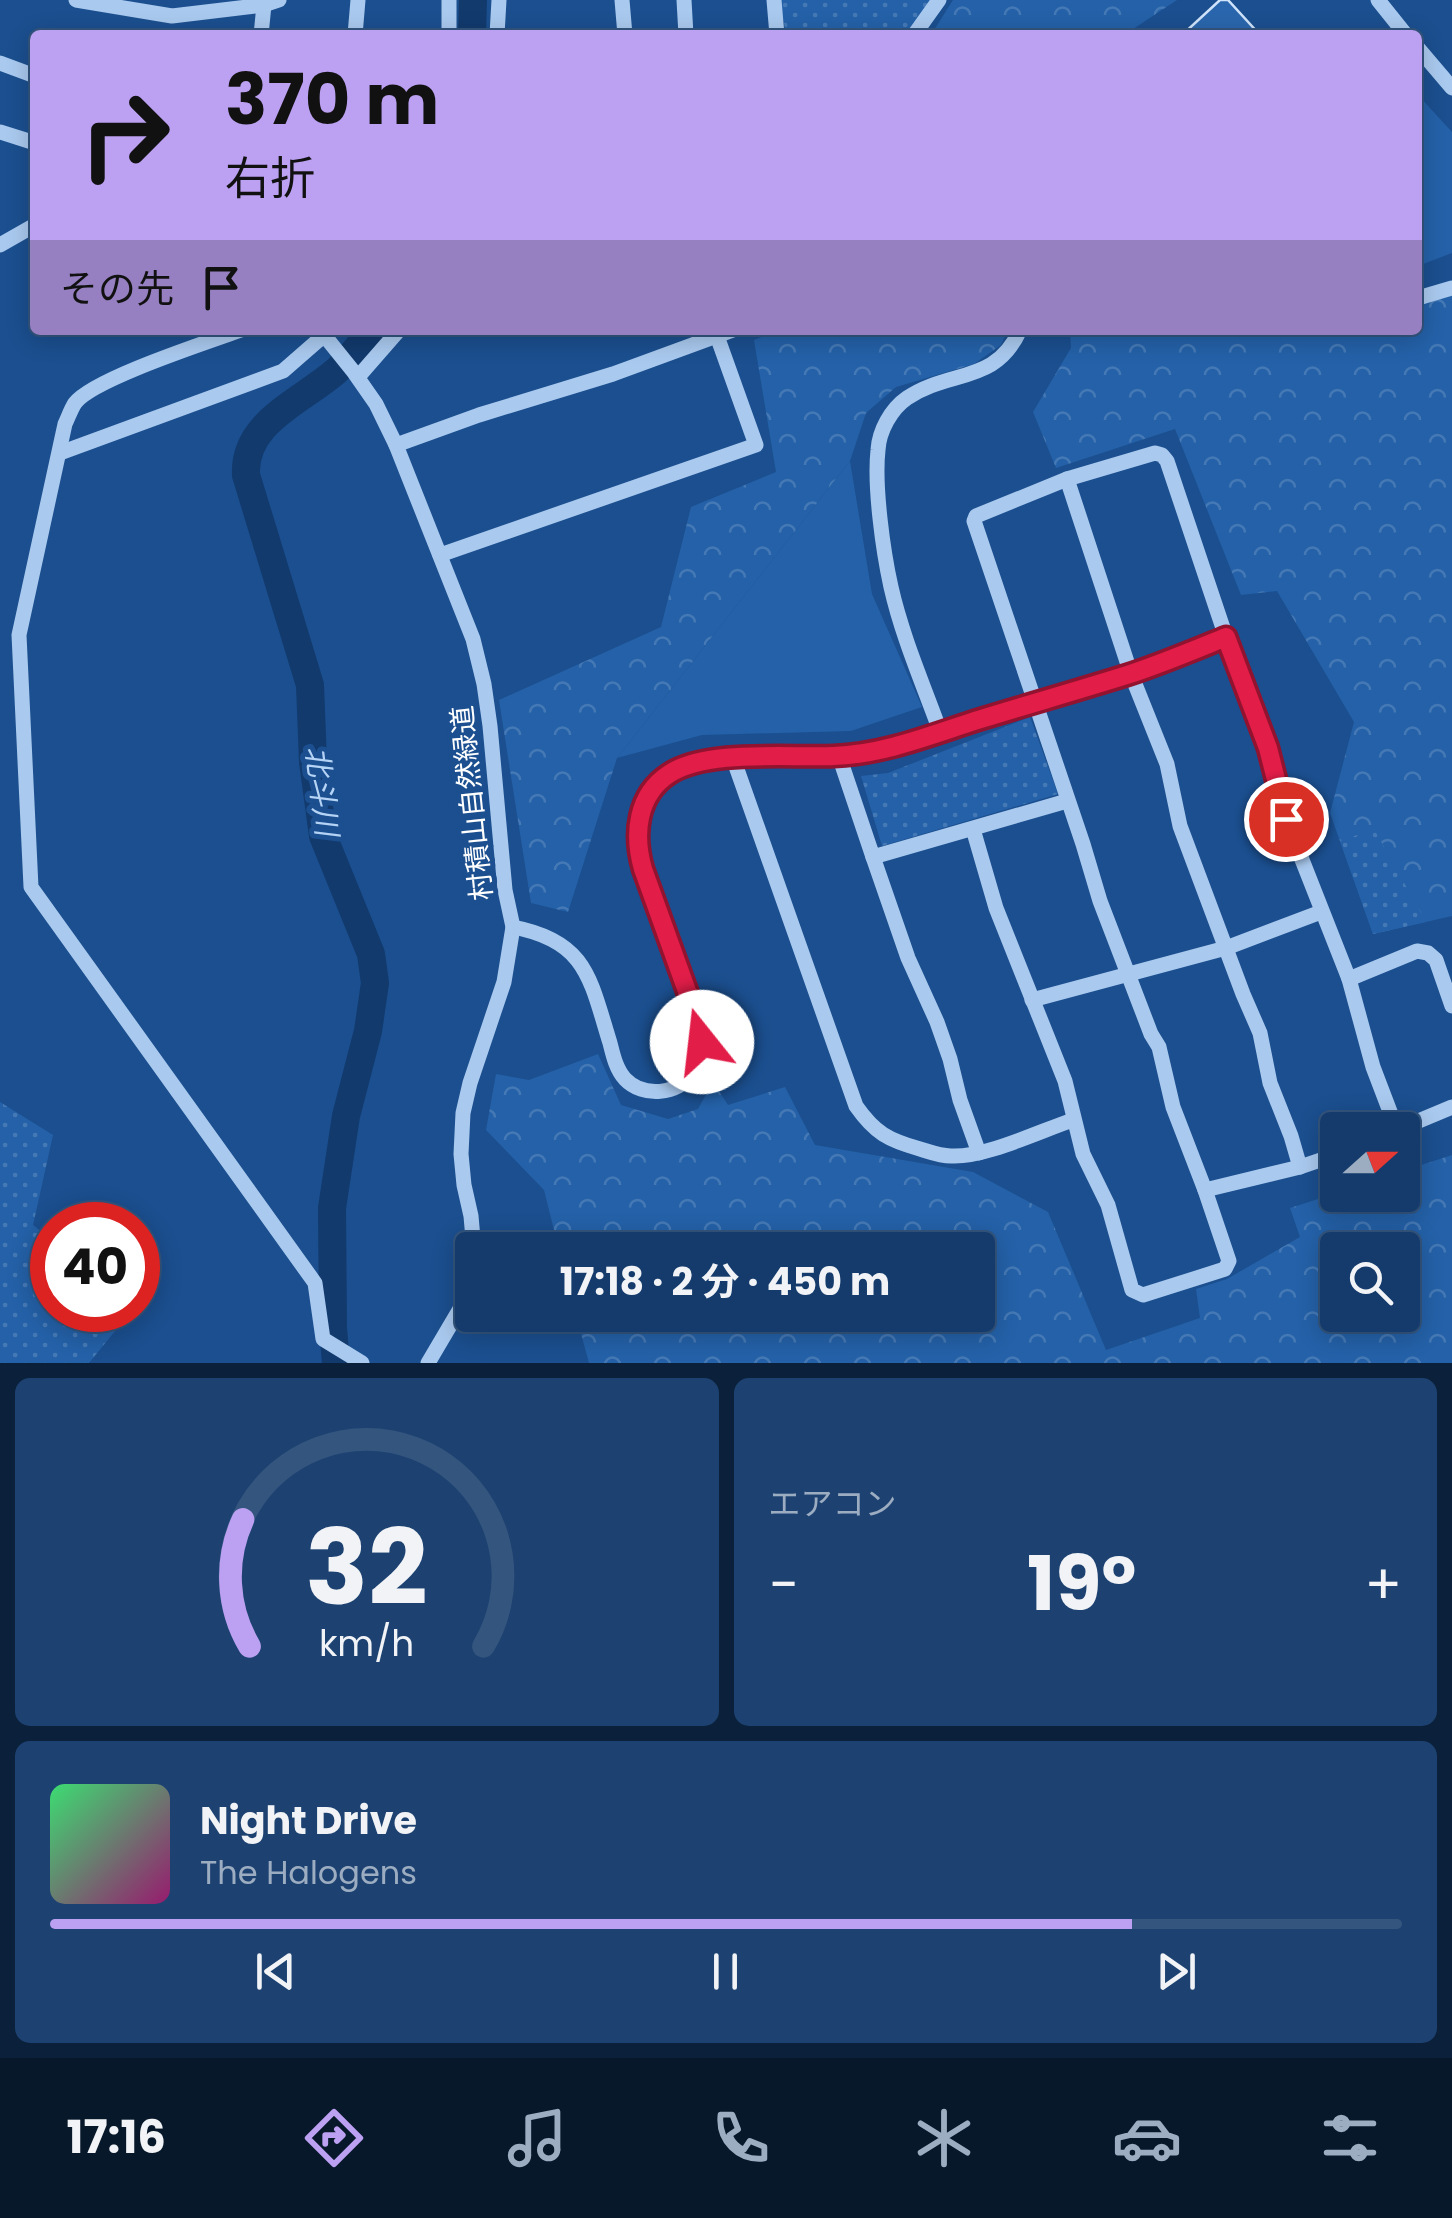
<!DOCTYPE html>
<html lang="ja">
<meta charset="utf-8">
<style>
:root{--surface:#143b6b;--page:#1d4271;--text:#f1f3f6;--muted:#9dadc1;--line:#33557e;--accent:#bca0f2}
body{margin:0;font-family:Poppins,"Noto Sans JP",sans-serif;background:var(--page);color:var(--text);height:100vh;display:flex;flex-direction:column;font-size:38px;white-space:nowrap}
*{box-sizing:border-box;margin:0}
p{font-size:32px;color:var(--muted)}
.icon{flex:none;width:55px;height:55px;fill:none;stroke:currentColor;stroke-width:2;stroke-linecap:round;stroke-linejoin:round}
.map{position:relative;height:1363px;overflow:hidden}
.drawer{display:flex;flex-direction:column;gap:15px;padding:15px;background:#0b203b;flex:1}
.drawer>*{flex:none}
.guide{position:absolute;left:30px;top:30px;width:1392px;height:305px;border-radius:10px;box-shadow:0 5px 25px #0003,0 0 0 2px var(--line);background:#bca0f2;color:#111;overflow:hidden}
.needle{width:65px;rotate:69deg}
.fabs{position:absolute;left:1320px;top:1112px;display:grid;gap:20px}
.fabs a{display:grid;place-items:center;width:100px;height:100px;border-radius:10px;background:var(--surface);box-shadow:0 5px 25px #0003,0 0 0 2px var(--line);font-size:50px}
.speed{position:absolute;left:30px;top:1202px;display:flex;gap:20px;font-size:50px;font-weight:700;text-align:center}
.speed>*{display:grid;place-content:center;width:130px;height:130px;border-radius:50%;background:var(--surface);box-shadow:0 5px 25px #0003,0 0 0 2px var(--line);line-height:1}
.speed .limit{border:15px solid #d22;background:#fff;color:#111}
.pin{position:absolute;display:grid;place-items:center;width:85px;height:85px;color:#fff;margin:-42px;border:5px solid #fff;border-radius:50%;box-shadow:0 2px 10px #0007}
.me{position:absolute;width:110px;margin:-55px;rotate:344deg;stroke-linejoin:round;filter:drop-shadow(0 0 8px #0008)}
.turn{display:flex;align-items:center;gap:35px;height:210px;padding:0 30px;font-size:45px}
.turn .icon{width:130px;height:130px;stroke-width:2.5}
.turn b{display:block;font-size:70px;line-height:85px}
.then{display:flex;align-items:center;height:95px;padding:0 30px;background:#0003;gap:20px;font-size:38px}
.big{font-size:75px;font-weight:700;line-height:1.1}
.drawer .tile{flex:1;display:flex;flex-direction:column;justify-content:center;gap:15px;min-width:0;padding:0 35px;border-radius:15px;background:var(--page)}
.drawer .dial{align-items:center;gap:0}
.dial svg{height:260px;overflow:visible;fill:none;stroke:var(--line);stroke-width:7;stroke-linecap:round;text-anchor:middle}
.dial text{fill:var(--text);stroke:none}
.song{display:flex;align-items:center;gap:30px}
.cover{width:120px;height:120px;border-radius:15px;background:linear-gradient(135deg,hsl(140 70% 55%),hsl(320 70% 35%))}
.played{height:10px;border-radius:5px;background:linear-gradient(90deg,var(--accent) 80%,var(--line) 80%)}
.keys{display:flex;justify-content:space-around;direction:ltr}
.heat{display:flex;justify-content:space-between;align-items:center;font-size:55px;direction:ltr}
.drawer .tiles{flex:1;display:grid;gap:15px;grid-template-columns:1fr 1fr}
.tile:last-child{grid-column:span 2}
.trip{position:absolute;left:455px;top:1232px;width:540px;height:100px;border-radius:10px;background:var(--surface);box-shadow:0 5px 25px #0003,0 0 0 2px var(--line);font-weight:700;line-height:100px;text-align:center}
.tab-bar{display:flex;height:160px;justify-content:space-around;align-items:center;background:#08182b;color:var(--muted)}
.tab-bar .icon{width:70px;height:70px}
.tab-bar .on{color:var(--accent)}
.tab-bar b{font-size:45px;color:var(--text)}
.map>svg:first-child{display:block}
.green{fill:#2461a8}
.forest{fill:url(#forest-crowns);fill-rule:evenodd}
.park{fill:url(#park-dots)}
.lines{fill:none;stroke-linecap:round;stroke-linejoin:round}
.river{stroke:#123a6d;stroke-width:28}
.building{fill:#2a66ad;stroke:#cfe3fa;stroke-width:2.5}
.minor{stroke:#a9c9ee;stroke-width:15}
.route-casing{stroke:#92132f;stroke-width:25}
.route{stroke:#e11d48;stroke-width:18}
.labels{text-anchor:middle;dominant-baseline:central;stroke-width:10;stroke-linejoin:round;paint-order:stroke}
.street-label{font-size:28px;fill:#fff;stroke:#1b4f8f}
.water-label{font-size:30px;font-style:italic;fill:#b5d3f5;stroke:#1b4f8f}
</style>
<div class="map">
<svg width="1452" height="1363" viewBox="0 0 1452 1363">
<defs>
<pattern id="forest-crowns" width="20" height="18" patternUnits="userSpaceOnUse" patternTransform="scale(2.5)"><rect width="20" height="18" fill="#2461a8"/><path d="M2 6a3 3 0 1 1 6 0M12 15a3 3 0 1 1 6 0" fill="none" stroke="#4579b5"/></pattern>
<pattern id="park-dots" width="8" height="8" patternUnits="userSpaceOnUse" patternTransform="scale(2.5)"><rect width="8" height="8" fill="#2461a8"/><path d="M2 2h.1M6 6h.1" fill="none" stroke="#4579b5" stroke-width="1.8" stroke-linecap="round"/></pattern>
</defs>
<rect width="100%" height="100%" fill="#1b4f8f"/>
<g class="green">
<polygon points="1418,95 1452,132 1452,253 1418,266"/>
<polygon points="850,461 872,594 922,707 851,731 702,735 617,758"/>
</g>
<g class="forest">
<polygon points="953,0 1177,0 1124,35 931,35"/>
<polygon points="1452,283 1452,916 1373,934 1330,813 1354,722 1277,591 1241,595 1175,429 1056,468 1033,412 1071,348 1070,330 1418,330 1418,292"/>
<polygon points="779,330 1008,330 1001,345 974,364 896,387 866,413 850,461 617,758 568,912 531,903 499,700 661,627 691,507 776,472 754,340"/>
<path d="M598,1054L621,1105L668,1119L698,1109L713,1082L728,1105L785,1087L815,1145L973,1172L1048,1212L1106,1350L1200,1318L1196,1289L1227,1279L1300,1237L1290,1208L1337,1193L1338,1195H1402L1403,1171L1452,1155V1363H589L576,1315H978V1250H559L544,1190L486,1130L496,1074L529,1080ZM1402,1250V1315H1338V1250Z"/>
</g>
<g class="park">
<polygon points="780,0 932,0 906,35 786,35"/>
<polygon points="1030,717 1058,794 882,846 861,776 888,773"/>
<polygon points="1374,829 1426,922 1373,934 1340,841"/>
<polygon points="0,1102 53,1135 33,1225 52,1240 52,1310 118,1310 124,1320 89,1363 0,1363"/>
</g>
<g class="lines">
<g class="river">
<polyline points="472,35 473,0"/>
<path d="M336,1363L333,1328L332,1208L346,1116L368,1031L375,983L371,954L323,836L313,762L310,685L246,475C243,423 300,402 335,372C349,360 360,344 371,330"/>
</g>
</g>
<polygon class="building" points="1220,0 1228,0 1260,35 1182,35"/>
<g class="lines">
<g class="minor">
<polyline points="76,0 172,16 264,5 279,0"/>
<polyline points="622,0 625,35"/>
<polyline points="684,0 686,35"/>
<polyline points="774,0 777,35"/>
<polyline points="1378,0 1406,35"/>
<polyline points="261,35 264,5"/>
<polyline points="355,35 358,0"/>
<polyline points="449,35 449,0"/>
<polyline points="497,35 499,0"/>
<polyline points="914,35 939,0"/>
<polyline points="1418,48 1452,88"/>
<polyline points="0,63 35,76"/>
<polyline points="0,132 35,143"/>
<polyline points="0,245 35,225"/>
<polyline points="1418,298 1452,288"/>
<path d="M241,330C208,342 93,379 75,403C71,409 68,418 65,424L19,635L31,887L315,1283L323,1339L362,1363"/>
<polyline points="320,330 353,371 376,404 396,445 473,639 484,684 490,726 505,890 513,927 504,982 470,1083 463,1113 461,1154 464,1185 471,1216 474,1250"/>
<polyline points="358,377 399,330"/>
<polyline points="396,445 479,415 613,374 733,330"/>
<polyline points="60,453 283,371 330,330"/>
<polyline points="1067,479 1131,674 1167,764 1180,826 1243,994 1260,1033 1270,1083 1291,1136 1300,1167"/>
<polyline points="440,555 756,445 717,336"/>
<polyline points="940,731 1131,674 1226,637"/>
<polyline points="839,756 873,857 1067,801"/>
<path d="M733,758L856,1106C875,1133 888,1140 920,1149C930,1152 940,1156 951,1156C984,1158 1040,1131 1073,1120"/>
<polyline points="973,829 996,908 1065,1081 1083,1154 1108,1205 1132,1290 1143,1295 1225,1269 1229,1261 1205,1190 1173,1107 1159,1047 1151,1034 1100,901 1083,844 974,521 976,516 1067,479 1155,453 1162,455 1167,461 1226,637 1268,748 1286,819 1349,979 1373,1067 1397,1130"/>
<polyline points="873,857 908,958 937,1022 950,1059 960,1100 979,1153"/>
<path d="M513,927C587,941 590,979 610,1043C613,1055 616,1069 625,1079C643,1098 678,1095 693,1073C702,1060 702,1044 700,1028C687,989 672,951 659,913C652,894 642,874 640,854C624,734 760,760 836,756C872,754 906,744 940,731C923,684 902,636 891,587C883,551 874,486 878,450C879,431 891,409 907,398C950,369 995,385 1020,330"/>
<polyline points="1349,979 1417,951 1428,953 1436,960 1452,1006"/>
<polyline points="1032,1000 1226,948 1321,912"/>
<polyline points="1397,1130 1452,1107"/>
<polyline points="1205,1190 1300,1167 1338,1154"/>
<polyline points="428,1363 464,1302 472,1265"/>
</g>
</g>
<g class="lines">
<defs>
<path id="route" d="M702,1042L696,1016L643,869C633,834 637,795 669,774C706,749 789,758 834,756C886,754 933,734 981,719C1030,704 1079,690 1127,675C1161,664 1194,650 1226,637L1268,748L1286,819"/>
</defs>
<use href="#route" class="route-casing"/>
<use href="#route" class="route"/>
</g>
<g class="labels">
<g class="street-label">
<text transform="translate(472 803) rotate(-96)">村積山自然緑道</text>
</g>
<g class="water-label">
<text transform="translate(322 791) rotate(83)">北斗川</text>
</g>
</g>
</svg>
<div class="fabs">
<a><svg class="needle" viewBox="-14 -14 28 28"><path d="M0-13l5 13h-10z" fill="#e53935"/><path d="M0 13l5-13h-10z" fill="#9dadc1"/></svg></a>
<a><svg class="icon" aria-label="search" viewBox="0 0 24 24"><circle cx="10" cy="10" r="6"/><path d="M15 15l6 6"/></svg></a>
</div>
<div class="speed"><div class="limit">40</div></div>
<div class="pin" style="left:1286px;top:819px;background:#d93025"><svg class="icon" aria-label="arrive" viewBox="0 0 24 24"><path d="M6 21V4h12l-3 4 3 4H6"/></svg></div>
<svg class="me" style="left:702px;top:1042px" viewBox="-20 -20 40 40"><circle r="19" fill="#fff"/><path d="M0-13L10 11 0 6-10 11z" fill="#e11d48"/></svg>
<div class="trip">17:18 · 2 分 · 450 m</div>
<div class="guide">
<div class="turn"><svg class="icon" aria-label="right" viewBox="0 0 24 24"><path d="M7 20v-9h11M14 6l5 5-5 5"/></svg><div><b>370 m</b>右折</div></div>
<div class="then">その先<svg class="icon" aria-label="arrive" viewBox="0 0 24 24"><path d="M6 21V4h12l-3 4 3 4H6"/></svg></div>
</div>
</div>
<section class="drawer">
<div class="tiles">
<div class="tile dial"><svg viewBox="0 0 100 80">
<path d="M14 69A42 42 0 1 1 86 69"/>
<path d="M14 69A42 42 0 0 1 12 30" stroke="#bca0f2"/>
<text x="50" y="56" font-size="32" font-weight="700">32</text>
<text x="50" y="72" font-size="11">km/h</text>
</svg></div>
<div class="tile"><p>エアコン</p>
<div class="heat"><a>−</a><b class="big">19°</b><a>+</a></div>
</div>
<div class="tile">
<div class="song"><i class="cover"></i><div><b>Night Drive</b><p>The Halogens</p></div></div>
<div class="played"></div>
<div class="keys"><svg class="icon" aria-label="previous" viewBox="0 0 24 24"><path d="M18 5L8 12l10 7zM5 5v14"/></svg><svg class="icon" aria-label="pause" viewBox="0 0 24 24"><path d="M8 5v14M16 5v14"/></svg><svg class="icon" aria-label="next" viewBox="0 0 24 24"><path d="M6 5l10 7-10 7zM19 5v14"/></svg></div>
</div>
</div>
</section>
<nav class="tab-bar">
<b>17:16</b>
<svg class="icon on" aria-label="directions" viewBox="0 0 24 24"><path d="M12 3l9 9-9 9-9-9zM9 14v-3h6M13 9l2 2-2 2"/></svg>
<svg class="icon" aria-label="music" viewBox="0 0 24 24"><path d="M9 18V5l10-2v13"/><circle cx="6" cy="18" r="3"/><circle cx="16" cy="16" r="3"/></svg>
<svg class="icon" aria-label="phone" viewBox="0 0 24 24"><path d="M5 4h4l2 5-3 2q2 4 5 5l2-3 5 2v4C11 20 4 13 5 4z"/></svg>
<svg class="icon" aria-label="climate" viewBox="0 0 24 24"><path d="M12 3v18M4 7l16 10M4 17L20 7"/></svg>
<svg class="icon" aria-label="car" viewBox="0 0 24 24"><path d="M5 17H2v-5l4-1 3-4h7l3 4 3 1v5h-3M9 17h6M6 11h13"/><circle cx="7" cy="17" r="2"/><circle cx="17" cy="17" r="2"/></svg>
<svg class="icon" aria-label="filters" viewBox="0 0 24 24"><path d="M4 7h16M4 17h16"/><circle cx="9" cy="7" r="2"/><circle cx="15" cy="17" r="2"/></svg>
</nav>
